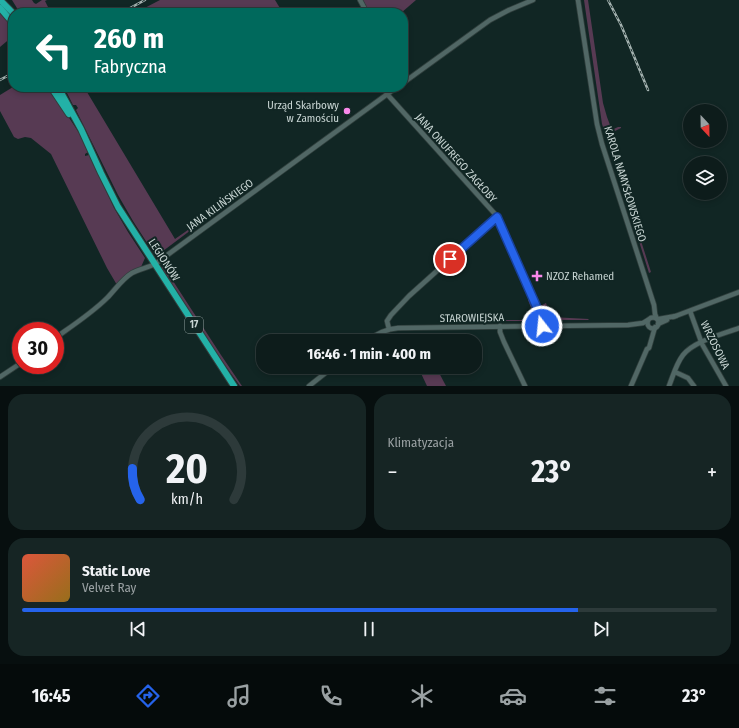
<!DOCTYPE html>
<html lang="pl">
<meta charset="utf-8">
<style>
:root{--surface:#0d1c1b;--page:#162524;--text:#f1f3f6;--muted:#9aa1a3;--line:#2d3a3a;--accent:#2563eb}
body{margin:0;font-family:"Fira Sans Condensed",sans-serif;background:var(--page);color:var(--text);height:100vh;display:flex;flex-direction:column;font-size:15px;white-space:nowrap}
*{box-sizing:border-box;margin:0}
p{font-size:13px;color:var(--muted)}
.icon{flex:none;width:22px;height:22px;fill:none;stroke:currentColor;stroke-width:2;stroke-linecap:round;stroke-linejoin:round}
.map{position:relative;height:386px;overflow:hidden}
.sheet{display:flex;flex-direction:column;gap:8px;padding:8px;background:#070f0f;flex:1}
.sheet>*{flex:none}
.banner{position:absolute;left:8px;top:8px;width:400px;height:84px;border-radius:16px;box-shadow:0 2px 6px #0003,0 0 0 1px var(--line);background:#00695c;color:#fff;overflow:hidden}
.needle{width:26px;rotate:158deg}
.tools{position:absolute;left:683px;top:104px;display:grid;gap:8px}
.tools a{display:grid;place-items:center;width:44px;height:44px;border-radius:50%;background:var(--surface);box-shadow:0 2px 6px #0003,0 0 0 1px var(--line);font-size:20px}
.speed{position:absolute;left:12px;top:322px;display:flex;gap:8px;font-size:20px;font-weight:700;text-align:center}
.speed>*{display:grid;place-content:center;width:52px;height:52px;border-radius:50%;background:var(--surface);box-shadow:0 2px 6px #0003,0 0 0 1px var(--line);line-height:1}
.speed .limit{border:6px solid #d22;background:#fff;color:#111}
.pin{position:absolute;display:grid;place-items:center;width:34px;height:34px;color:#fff;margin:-17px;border:2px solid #fff;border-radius:50%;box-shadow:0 1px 4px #0007}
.me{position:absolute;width:44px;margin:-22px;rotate:344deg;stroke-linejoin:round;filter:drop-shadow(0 0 3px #0008)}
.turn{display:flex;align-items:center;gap:14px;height:84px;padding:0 20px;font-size:18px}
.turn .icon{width:52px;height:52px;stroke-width:2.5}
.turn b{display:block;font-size:28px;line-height:34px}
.big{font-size:30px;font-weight:700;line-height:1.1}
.sheet .tile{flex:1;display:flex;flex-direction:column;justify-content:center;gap:6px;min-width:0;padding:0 14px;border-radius:16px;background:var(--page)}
.sheet .dial{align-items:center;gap:0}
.dial svg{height:104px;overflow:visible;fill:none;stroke:var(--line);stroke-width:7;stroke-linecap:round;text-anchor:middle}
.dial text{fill:var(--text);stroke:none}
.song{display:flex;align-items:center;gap:12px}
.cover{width:48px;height:48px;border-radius:6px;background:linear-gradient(135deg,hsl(10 70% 55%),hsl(40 70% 35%))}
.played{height:4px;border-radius:2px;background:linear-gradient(90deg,var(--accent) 80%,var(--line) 80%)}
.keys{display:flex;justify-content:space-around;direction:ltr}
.heat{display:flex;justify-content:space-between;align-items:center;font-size:22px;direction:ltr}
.sheet .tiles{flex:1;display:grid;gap:8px;grid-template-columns:1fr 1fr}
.tile:last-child{grid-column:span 2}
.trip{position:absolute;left:256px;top:334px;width:226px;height:40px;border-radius:16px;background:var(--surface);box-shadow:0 2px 6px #0003,0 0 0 1px var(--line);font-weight:700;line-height:40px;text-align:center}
.dock{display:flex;height:64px;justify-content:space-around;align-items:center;background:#050b0b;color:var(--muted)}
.dock .icon{width:28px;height:28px}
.dock .selected{color:var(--accent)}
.dock b{font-size:18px;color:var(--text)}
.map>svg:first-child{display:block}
.green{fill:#573a53}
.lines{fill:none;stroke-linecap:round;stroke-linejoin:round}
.minor-casing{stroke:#303f3d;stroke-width:6}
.highway-casing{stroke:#303f3d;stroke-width:8}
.minor{stroke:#516765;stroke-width:4.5}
.highway{stroke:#23b1a7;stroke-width:6}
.rail-casing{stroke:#a5b3b1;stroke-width:2.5}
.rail{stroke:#112624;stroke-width:1;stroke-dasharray:3;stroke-linecap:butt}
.route-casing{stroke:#184099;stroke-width:10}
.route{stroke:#2563eb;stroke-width:7}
.poi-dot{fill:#f888ea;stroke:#112624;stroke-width:1.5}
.labels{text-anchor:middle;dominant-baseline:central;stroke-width:4;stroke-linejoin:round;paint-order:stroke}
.shield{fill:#112624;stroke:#91a09e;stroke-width:1}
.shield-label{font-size:10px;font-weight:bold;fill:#c8d5d3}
.poi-label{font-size:11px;fill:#c8d5d3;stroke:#112624;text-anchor:end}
.street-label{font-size:11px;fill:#c8d5d3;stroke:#112624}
</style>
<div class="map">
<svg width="739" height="386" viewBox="0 0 739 386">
<rect width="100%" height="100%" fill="#112624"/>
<g class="green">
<polygon points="12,0 32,0 34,3 36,4 42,0 47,0 45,1 51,13 20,13"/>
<polygon points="160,0 275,0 283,13 135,13"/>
<polygon points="361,0 416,0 401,13 368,13"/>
<polygon points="584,0 588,0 603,103 607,117 610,125 605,127 603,127 602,124"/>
<polygon points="0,10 13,26 13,36 0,47"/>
<polygon points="13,87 49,87 79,133 88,152 85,154 85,156 89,155 114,208 128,232 145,258 141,267 117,285 107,268 51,154 31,138 25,137 18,139 14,137 0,111 0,95"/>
<polygon points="64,87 84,87 175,239 195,225 195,227 159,254 155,254 153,252 133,221 118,195 76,110 78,108 76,105 73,105"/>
<polygon points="618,127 621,127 621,128 607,135 651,272 649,273 605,133"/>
<polygon points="162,264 221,355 242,386 240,386 217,354 162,269"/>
<polygon points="529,299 537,317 536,320 534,321 461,321 460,320 529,320 533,313 528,300"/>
<polygon points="546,303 551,317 589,319 588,320 547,320 545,316 542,317 539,309 540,306"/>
<polygon points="405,333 409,333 409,335 412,335 412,333 418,333 423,341 385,341 387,340 385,337 393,336 393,337 396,337 396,335"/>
<polygon points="418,367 436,367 446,386 427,386"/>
</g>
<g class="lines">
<defs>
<g id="minor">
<polyline points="360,0 367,13"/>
<polyline points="578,0 597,124 602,144 654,305 655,314 657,319 659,319 676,316"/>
<polyline points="403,83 490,20 509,10 533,0"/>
<polyline points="387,94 495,214 542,319 542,326"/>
<polyline points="690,311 702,344 726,386"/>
<polyline points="673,317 739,292"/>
<circle cx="653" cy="323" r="5.5"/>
<polyline points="658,324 667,320"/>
<polyline points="500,326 500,332 504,342 525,386"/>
<polyline points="389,329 387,321 391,315 409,296 497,217"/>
<path d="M55,338C72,326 92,313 107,298C115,290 122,279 132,273C139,269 147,268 155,264L397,87"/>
<path d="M367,341C376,334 386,329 398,328L628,325L643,323L648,320"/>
<polyline points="675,372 688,378 694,386"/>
<polyline points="0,377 21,363"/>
<polyline points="309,386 333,367"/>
<polyline points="631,386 647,349 649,348 655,327"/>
<path d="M669,386C673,376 676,364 683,355C694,341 723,334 739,328"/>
</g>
<g id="highway">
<polyline points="0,0 13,13"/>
<polyline points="0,8 13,23"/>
<polyline points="51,87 69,114"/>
<polyline points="58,87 81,129 101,173 118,207 234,386"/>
</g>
</defs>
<use href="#minor" class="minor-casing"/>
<use href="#highway" class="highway-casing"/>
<use href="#minor" class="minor"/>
<use href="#highway" class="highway"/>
<defs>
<g id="rail">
<polyline points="608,0 621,25 648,90"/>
<polyline points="121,13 145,0"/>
<polyline points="0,80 13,73"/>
</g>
</defs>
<use href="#rail" class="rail-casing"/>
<use href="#rail" class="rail"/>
</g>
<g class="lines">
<defs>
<polyline id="route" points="450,259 497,217 542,319 542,326"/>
</defs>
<use href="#route" class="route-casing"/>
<use href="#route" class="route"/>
</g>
<g class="poi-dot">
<circle cx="347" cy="111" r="4"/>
<path d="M535 270h4v4h4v4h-4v4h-4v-4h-4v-4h4z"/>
</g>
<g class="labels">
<rect class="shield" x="185" y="317" width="18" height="16" rx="3"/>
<g class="shield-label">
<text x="194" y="325">17</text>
</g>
<g class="poi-label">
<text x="339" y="105">Urząd Skarbowy<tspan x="339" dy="13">w Zamościu</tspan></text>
<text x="546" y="276" text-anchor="start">NZOZ Rehamed</text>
</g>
<g class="street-label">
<text transform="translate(456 158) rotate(48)">JANA ONUFREGO ZAGŁOBY</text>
<text transform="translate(625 184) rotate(73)">KAROLA NAMYSŁOWSKIEGO</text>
<text transform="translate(220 205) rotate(-36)">JANA KILIŃSKIEGO</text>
<text transform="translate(164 260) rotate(57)">LEGIONÓW</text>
<text transform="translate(472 318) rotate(-1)">STAROWIEJSKA</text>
<text transform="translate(715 345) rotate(64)">WRZOSOWA</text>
</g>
</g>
</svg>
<div class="tools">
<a><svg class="needle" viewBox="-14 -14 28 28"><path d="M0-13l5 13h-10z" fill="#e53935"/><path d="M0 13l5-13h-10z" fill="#9aa1a3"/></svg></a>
<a><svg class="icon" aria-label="layers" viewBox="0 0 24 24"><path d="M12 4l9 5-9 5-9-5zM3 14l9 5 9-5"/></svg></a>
</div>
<div class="speed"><div class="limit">30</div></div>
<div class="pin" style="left:450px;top:259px;background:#d93025"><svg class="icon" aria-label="arrive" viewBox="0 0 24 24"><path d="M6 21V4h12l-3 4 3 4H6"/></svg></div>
<svg class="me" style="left:542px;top:326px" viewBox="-20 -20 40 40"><circle r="17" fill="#2563eb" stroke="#fff" stroke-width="3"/><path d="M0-11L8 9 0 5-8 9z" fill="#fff"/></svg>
<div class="trip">16:46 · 1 min · 400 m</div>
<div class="banner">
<div class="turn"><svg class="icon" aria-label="left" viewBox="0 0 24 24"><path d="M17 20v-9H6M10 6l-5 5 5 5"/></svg><div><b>260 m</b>Fabryczna</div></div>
</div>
</div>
<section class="sheet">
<div class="tiles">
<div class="tile dial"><svg viewBox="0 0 100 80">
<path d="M14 69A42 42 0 1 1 86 69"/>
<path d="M14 69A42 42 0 0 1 8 45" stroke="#2563eb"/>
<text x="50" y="56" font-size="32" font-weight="700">20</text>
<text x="50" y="72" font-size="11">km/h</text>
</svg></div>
<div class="tile"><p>Klimatyzacja</p>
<div class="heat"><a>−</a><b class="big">23°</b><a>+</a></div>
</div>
<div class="tile">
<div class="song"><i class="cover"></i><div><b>Static Love</b><p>Velvet Ray</p></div></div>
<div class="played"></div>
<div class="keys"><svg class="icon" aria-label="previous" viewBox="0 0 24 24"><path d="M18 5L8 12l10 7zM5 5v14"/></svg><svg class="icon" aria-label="pause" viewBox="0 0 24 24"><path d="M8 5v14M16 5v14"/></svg><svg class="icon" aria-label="next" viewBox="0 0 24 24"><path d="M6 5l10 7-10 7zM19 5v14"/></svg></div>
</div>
</div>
</section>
<nav class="dock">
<b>16:45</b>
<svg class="icon selected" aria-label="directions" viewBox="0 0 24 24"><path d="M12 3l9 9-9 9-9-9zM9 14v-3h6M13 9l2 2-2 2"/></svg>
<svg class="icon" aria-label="music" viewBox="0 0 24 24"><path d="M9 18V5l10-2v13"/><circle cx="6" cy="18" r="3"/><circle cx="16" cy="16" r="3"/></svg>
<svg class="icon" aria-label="phone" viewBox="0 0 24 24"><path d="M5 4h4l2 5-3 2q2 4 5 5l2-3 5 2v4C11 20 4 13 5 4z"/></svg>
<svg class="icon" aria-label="climate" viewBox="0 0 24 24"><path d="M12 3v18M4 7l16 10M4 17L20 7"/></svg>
<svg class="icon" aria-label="car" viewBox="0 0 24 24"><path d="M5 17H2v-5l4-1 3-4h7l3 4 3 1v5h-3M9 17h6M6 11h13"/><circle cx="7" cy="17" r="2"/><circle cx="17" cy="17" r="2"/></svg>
<svg class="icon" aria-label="filters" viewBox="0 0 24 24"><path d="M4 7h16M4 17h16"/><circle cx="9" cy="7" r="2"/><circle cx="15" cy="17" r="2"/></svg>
<b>23°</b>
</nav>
